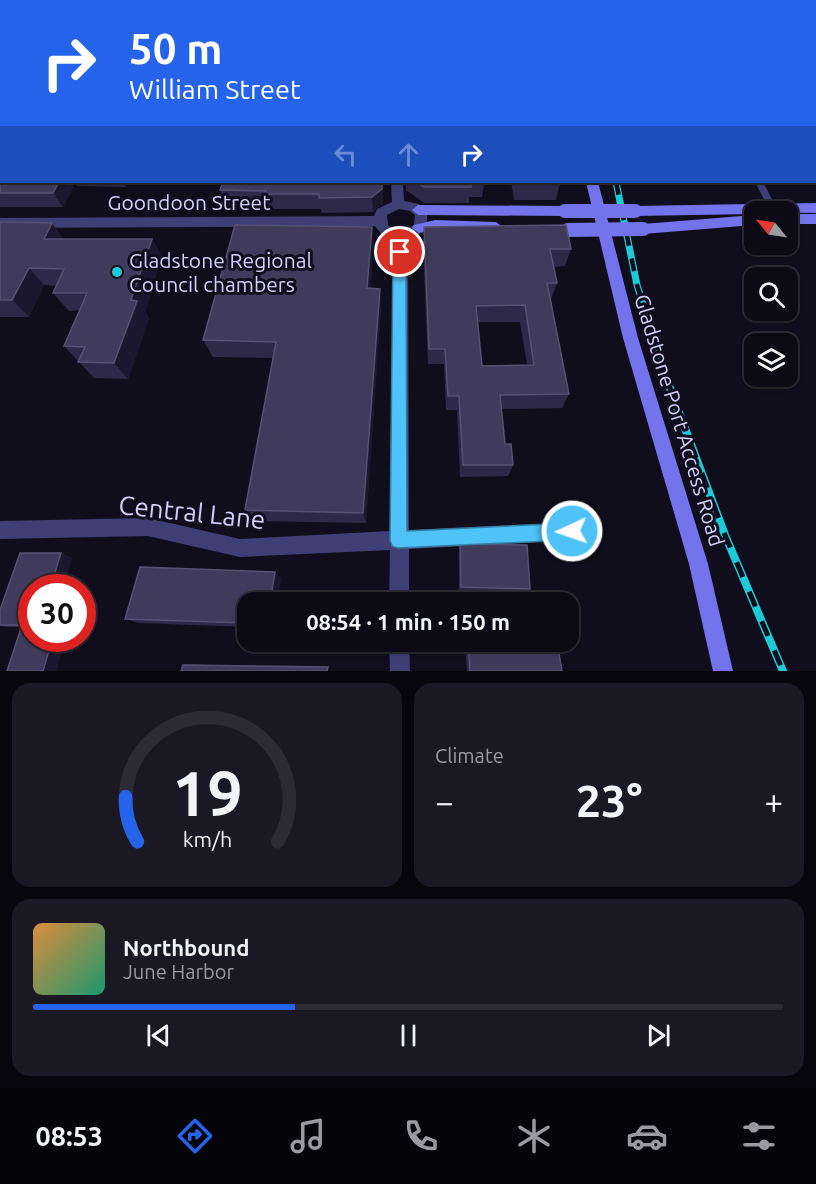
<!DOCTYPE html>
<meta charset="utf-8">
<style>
:root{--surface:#0c0a15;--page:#1a1822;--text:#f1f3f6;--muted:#9a9aa0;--line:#2c2b34;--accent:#2563eb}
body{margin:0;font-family:Ubuntu,sans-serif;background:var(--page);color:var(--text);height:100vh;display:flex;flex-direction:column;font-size:22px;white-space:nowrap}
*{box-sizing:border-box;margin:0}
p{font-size:20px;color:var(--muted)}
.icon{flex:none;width:33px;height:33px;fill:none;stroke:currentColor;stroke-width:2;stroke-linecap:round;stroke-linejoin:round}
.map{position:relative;height:671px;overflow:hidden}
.drawer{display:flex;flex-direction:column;gap:12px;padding:12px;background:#07060c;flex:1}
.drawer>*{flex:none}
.banner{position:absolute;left:0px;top:0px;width:816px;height:183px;box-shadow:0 2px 4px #0004,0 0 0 2px var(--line);background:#2563eb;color:#fff;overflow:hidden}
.needle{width:39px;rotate:300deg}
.tools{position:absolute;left:744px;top:201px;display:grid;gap:12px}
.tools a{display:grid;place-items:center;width:54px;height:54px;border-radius:12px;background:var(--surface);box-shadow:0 2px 4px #0004,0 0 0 2px var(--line);font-size:30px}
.speed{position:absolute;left:18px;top:574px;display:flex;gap:12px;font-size:30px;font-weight:700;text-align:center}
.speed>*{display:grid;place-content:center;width:78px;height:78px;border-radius:50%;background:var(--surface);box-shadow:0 2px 4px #0004,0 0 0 2px var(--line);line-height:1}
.speed .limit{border:9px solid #d22;background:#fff;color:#111}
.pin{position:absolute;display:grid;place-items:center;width:51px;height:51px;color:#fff;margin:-26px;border:3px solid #fff;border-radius:50%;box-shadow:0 2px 6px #0007}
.me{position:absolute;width:66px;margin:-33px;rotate:267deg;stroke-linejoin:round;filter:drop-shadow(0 0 4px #0008)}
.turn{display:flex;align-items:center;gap:21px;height:126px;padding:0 30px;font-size:27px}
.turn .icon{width:78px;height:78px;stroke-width:2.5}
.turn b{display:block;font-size:42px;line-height:51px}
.lanes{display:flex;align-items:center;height:57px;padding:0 30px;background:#0003;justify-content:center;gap:30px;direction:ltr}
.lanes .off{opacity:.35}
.big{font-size:45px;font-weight:600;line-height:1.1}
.drawer .widget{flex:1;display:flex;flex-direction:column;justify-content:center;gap:9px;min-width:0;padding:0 21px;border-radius:18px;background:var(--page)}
.drawer .dial{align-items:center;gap:0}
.dial svg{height:156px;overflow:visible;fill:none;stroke:var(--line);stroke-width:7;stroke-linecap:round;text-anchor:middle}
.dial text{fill:var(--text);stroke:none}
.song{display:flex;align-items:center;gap:18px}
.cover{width:72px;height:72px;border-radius:9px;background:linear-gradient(135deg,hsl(30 70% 55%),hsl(160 70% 35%))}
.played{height:6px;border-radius:3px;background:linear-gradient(90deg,var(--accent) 35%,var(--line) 35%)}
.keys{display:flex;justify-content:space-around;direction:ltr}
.heat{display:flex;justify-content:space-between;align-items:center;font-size:33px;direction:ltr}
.drawer .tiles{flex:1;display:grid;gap:12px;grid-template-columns:1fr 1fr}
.widget:last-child{grid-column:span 2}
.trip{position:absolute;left:237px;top:592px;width:342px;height:60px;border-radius:18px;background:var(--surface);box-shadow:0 2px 4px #0004,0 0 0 2px var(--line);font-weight:600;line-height:60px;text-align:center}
.tab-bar{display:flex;height:96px;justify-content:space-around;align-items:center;background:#050408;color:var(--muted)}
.tab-bar .icon{width:42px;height:42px}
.tab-bar .current{color:var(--accent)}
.tab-bar b{font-size:27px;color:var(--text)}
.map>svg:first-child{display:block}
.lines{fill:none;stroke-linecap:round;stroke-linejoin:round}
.lane{fill:#3f3f75;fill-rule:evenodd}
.street{fill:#3f3f75;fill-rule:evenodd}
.secondary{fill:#7374ec;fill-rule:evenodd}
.rail-far1-casing{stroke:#1dcbd7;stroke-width:7}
.rail-casing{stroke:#1dcbd7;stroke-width:8}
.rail-far1{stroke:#100e1c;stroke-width:4.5;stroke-dasharray:13;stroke-linecap:butt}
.rail{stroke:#100e1c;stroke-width:5;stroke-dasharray:16;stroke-linecap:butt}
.secondary-bridge{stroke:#7374ec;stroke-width:14}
.wall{fill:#2e2947;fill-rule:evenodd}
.shaded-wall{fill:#1b172e}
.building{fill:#403b5a;stroke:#575273;stroke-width:1.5;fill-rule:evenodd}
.route{fill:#4fc3f7;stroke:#337fa1;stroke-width:1.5}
.poi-dot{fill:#1dcbd7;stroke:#100e1c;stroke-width:2}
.labels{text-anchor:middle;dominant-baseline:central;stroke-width:6;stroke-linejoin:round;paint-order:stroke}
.street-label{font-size:21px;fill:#d3cff9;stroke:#100e1c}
.poi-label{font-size:21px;fill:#d3cff9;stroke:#100e1c;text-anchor:start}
.near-street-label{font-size:26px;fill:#d3cff9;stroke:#100e1c}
</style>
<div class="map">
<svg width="816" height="671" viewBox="0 0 816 671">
<rect width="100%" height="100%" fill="#100e1c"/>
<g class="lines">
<polygon class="lane" points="755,182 763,182 776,207 775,209 769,209"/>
<g class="street">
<rect x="394" y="0" width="10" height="2"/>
<rect x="814" y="45" width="2" height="6"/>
<path d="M391,182H403L404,201L419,204L427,214C428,229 422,235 408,239L409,530L593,521L600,523L602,530L600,537L593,539L409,549V603H389L390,550L240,557L148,536L0,539V521L148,518L240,539L390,531L394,240L382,235L375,226L0,228V218L374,216L377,209L392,202ZM399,209L410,211L415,215L414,225C405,230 397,233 388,225L387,215Z"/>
<polygon points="389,642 409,642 410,671 390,671"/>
</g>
<g class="secondary">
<rect x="598" y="0" width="10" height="2"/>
<polygon points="814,4 816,5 816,12 814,11"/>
<polygon points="586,182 598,182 638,338 708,564 733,671 713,671 689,564 623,338"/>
<polygon points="816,203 816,213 754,212 754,214 635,216 629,211 635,206"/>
<polygon points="418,205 565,206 571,211 565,216 418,215 412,210"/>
<rect x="788" y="214" width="28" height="10"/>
<polygon points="754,215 754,225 643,234 636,229 643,224"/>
<polygon points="435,220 496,222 503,227 496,232 435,230 419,233 412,228 414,225"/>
</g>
<defs>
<polyline id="rail-far1" points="616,182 637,285 668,384"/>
<polyline id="rail" points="668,383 725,535 783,671"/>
</defs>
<use href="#rail-far1" class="rail-far1-casing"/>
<use href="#rail" class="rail-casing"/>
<use href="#rail-far1" class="rail-far1"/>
<use href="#rail" class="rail"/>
<g class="secondary-bridge">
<polyline points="565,211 635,211"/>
<polyline points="568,230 643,229"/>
</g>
</g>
<g class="wall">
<polygon points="0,0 144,0 143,2 2,2 2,88 0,91"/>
<polygon points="0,124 2,182 129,182 126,187 77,186 75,183 63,207 0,207"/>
<polygon points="223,182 383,182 383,204 373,212 322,213 321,209 269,209 268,206 226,205 220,190"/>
<polygon points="406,182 484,182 482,197 469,197 469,203 424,203 406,190"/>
<polygon points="511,182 560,182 560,183 556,200 514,200"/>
<polygon points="0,222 64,239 152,239 162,257 145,312 149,318 128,379 94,378 64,346 80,310 69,311 53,293 57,286 44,285 29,317 0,317"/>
<path d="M424,227L571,249L565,266L554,267L557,283L551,300L569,394L562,408L501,409L505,444L513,465L508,476L460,477L457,410H446L444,364H428L423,245ZM477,322H520L527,365L482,366Z"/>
<polygon points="374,246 370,288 381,307 366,523 254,521 245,510 273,358 213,357 203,340"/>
<polygon points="460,544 530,589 526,593 459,590 459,549"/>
<polygon points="61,553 72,558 63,588 32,588 47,640 64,642 56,671 7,671 21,627 9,627 0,626 0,610"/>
<polygon points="281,578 248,603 248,627 139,623 125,619"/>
<polygon points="465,642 557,642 562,671 467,671"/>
</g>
<g class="shaded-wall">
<polygon points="126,0 144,0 143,2 125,2"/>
<polygon points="2,60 2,76 0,74 0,62"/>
<polygon points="59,182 74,182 75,183 63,207 53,193"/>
<polygon points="123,182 129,182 126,187"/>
<polygon points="382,182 383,182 383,204 373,212 372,197"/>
<polygon points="52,223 66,242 44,239"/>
<polygon points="372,227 374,246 369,307 367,288"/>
<polygon points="152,239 162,257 145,312 149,318 128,379 114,363 131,300"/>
<polygon points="29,268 44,285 29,317 12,300"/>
<polygon points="380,289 381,307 366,523 363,513"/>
<polygon points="61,553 72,558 63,588 50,588"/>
<polygon points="275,572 281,578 278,603 270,603"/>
<polygon points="34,639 47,639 46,643 33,641"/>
<polygon points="52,640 64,642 56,671 43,671"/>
</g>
<g class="building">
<polygon points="0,0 126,0 125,2 2,2 2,60 0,62"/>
<polygon points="236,0 300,0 299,2 236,2"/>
<polygon points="314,0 353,0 353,1 369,1 314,2"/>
<rect x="429" y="0" width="29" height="2"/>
<polygon points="498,0 564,0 564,2 499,2"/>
<polygon points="0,124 2,124 2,182 59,182 53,193 0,193"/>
<polygon points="223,182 382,182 382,189 372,197 319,198 319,194 265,194 266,191 220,190"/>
<polygon points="416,182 470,182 471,187 424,187"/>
<polygon points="517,182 560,182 560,183 518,184"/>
<polygon points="0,222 52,223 44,239 152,239 131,300 137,301 114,363 78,362 85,347 64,346 87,293 53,293 64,269 29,268 12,300 0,300"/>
<polygon points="235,225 372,227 367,288 380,289 363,513 245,510 276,342 203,340"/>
<path d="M566,225L571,249H550L557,283H547L569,394L500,395L505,444H511L513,465H463L459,396H448L445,349H429L424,227ZM525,305L534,365L482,366L476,306Z"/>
<polygon points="460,544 527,545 530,589 461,587"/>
<polygon points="20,553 61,553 50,588 32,588 32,639 34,639 33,641 52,640 43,671 7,671 22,625 0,625 0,610"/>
<polygon points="140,567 275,572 270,603 248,603 248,623 125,619"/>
<polygon points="468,642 557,642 562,671 470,671"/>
<polygon points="183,665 328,667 327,671 181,671"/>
</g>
<polygon class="route" points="400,247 406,252 407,531 572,523 578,525 580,531 578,537 572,540 398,548 392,546 390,540 393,252"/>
<circle class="poi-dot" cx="117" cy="272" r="6"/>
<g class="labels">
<g class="street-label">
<text x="189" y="202">Goondoon Street</text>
<text transform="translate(680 420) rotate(73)">Gladstone Port Access Road</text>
</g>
<g class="poi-label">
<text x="129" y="260">Gladstone Regional<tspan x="129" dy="24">Council chambers</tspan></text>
</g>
<g class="near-street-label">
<text transform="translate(192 512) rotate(6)">Central Lane</text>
</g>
</g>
</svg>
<div class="tools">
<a><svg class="needle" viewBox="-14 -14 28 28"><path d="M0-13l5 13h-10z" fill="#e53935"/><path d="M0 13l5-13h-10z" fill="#9a9aa0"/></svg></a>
<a><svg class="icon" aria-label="search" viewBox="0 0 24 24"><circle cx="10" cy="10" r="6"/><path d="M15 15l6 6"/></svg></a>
<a><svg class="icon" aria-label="layers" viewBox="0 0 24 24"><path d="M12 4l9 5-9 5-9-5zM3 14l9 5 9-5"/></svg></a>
</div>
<div class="speed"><div class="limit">30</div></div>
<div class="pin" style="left:400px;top:252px;background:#d93025"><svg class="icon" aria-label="arrive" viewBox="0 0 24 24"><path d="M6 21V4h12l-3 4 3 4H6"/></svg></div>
<svg class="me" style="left:572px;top:531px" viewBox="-20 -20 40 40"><circle r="17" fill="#4fc3f7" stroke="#fff" stroke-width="3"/><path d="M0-11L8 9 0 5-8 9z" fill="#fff"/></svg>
<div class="trip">08:54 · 1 min · 150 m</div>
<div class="banner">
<div class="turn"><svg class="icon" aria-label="right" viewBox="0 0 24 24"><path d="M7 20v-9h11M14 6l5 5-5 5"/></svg><div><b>50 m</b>William Street</div></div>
<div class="lanes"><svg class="icon off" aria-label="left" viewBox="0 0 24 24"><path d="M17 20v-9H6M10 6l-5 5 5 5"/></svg><svg class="icon off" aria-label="ahead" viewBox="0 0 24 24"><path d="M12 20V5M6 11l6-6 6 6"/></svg><svg class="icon" aria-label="right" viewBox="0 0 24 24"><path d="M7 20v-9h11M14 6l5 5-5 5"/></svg></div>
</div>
</div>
<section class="drawer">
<div class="tiles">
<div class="widget dial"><svg viewBox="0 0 100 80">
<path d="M14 69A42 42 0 1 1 86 69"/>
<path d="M14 69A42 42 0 0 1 8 46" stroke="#2563eb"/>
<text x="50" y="56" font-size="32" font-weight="700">19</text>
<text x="50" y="72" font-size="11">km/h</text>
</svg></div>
<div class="widget"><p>Climate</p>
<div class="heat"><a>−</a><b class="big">23°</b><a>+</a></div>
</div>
<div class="widget">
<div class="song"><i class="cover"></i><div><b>Northbound</b><p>June Harbor</p></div></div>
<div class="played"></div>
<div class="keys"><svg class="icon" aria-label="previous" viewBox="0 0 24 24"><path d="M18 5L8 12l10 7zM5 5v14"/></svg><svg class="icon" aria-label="pause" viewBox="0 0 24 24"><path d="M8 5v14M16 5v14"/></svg><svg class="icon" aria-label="next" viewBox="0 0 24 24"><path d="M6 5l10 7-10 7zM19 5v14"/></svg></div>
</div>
</div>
</section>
<nav class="tab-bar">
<b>08:53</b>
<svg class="icon current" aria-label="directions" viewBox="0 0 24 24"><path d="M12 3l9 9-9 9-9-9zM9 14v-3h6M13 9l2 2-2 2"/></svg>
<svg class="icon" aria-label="music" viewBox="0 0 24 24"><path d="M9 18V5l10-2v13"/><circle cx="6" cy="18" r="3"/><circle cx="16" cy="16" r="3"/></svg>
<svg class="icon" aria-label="phone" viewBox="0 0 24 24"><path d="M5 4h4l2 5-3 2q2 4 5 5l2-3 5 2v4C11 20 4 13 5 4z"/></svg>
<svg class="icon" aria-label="climate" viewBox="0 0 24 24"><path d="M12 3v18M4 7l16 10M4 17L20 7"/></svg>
<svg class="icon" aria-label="car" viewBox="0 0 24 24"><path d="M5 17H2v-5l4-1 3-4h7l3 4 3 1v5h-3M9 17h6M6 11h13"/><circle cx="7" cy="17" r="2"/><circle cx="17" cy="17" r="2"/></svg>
<svg class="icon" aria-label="filters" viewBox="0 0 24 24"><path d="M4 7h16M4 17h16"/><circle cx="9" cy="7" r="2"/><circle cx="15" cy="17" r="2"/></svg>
</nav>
